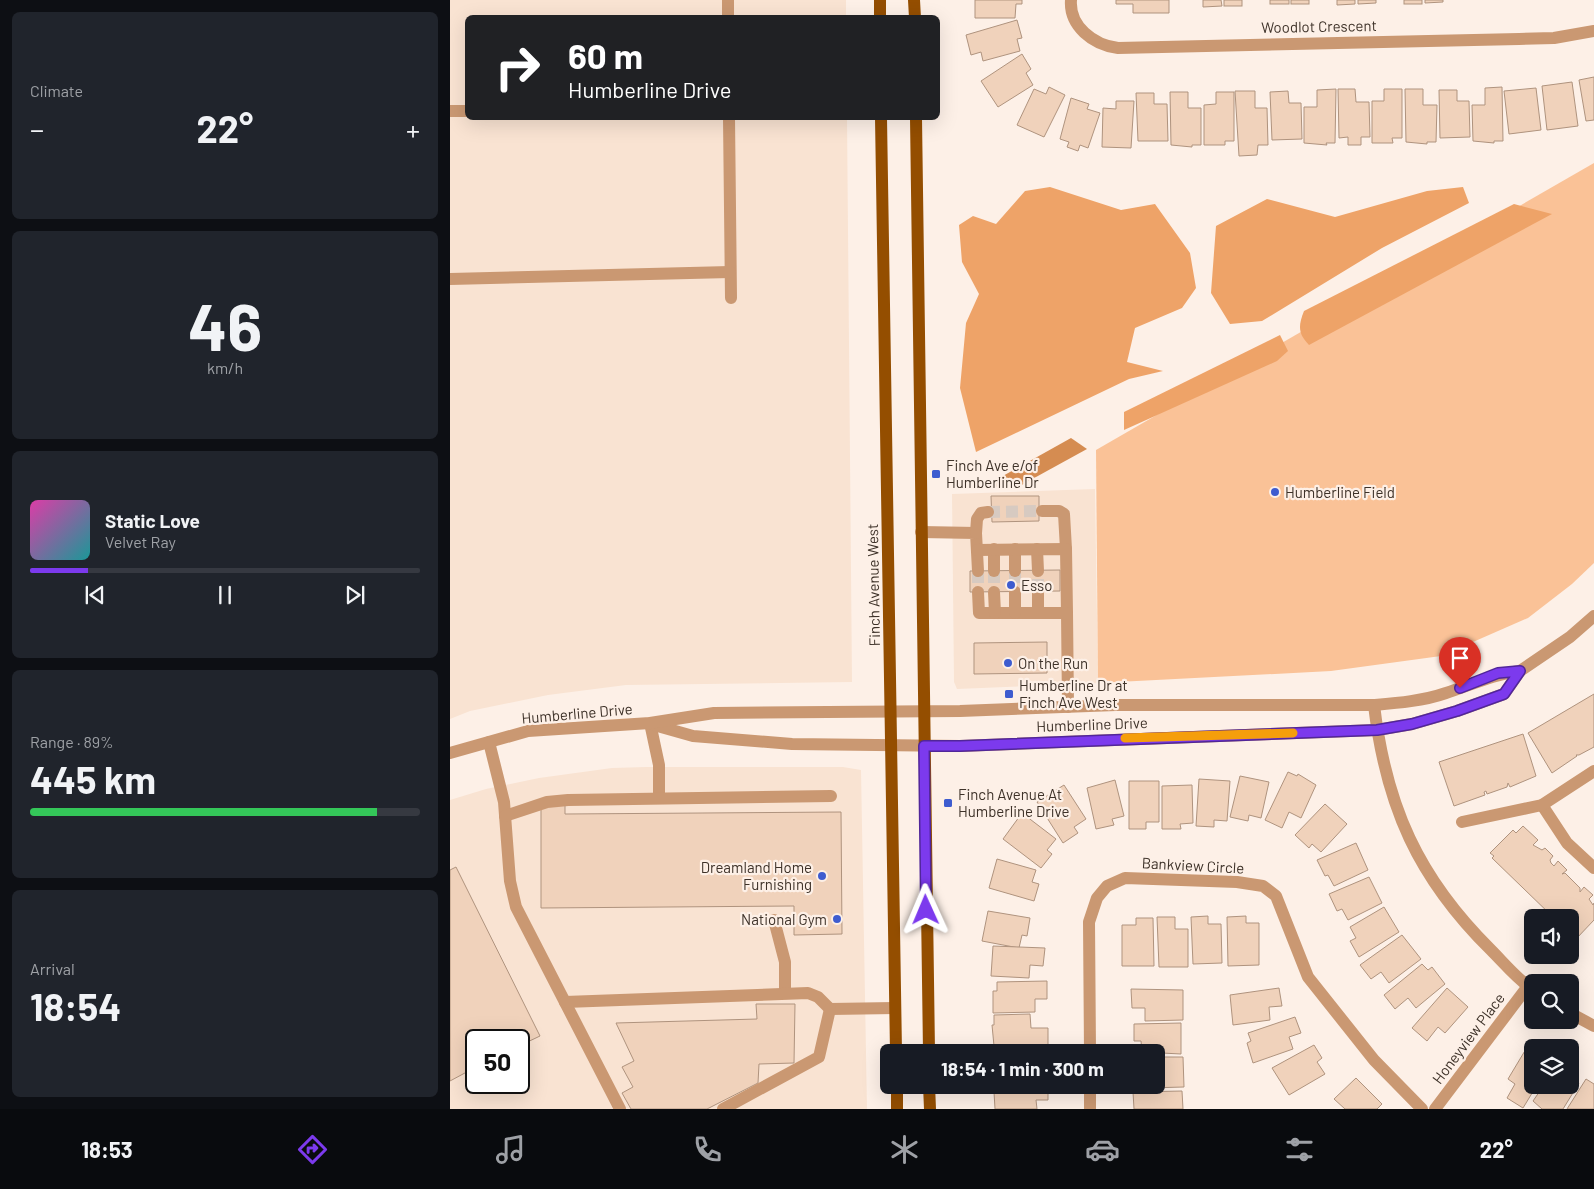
<!DOCTYPE html>
<meta charset="utf-8">
<style>
:root{--surface:#171b24;--page:#20242c;--text:#f1f3f6;--muted:#9ea1a6;--line:#363941;--accent:#7c3aed}
body{margin:0;font-family:Barlow,sans-serif;background:var(--page);color:var(--text);height:100vh;display:flex;flex-direction:column;font-size:19px;white-space:nowrap}
*{box-sizing:border-box;margin:0}
p{font-size:16px;color:var(--muted)}
.icon{flex:none;width:28px;height:28px;fill:none;stroke:currentColor;stroke-width:2;stroke-linecap:round;stroke-linejoin:round}
.map{position:relative;flex:1;overflow:hidden}
.panel{display:flex;flex-direction:column;gap:12px;padding:12px;background:#0d0f14;width:450px}
.panel>*{flex:none}
.banner{position:absolute;left:15px;top:15px;width:475px;height:105px;border-radius:8px;box-shadow:0 5px 20px #0002;background:#202124;color:#fff;overflow:hidden}
.controls{position:absolute;left:1074px;top:909px;display:grid;gap:10px}
.controls a{display:grid;place-items:center;width:55px;height:55px;border-radius:8px;background:var(--surface);box-shadow:0 5px 20px #0002;font-size:25px}
.speed{position:absolute;left:15px;top:1029px;display:flex;gap:10px;font-size:25px;font-weight:700;text-align:center}
.speed>*{display:grid;place-content:center;width:65px;height:65px;border-radius:50%;background:var(--surface);box-shadow:0 5px 20px #0002;line-height:1}
.speed .limit{border:2px solid #111;border-radius:8px;background:#fff;color:#111}
.pin{position:absolute;display:grid;place-items:center;width:42px;height:42px;color:#fff;margin:-51px -21px;border-radius:50% 50% 50% 0;rotate:-45deg;box-shadow:0 0 5px #0007}
.pin .icon{rotate:45deg}
.me{position:absolute;width:55px;margin:-28px;rotate:359deg;stroke-linejoin:round;filter:drop-shadow(0 0 4px #0008)}
.turn{display:flex;align-items:center;gap:18px;height:105px;padding:0 20px;font-size:22px}
.turn .icon{width:65px;height:65px;stroke-width:2.5}
.turn b{display:block;font-size:35px;line-height:42px}
.big{font-size:38px;font-weight:700;line-height:1.1}
.panel .card{flex:1;display:flex;flex-direction:column;justify-content:center;gap:8px;min-width:0;padding:0 18px;border-radius:8px;background:var(--page)}
.panel .dial{align-items:center;gap:0}
.dial b{font-size:65px;line-height:1}
.song{display:flex;align-items:center;gap:15px}
.cover{width:60px;height:60px;border-radius:8px;background:linear-gradient(135deg,hsl(320 70% 55%),hsl(180 70% 35%))}
.played{height:5px;border-radius:2px;background:linear-gradient(90deg,var(--accent) 15%,var(--line) 15%)}
.keys{display:flex;justify-content:space-around;direction:ltr}
.heat{display:flex;justify-content:space-between;align-items:center;font-size:28px;direction:ltr}
.charge{height:8px;border-radius:4px;background:linear-gradient(90deg,#34c759 89%,var(--line) 0)}
.trip{position:absolute;left:430px;top:1044px;width:285px;height:50px;border-radius:8px;background:var(--surface);box-shadow:0 5px 20px #0002;font-weight:700;line-height:50px;text-align:center}
.tab-bar{display:flex;height:80px;justify-content:space-around;align-items:center;background:#090b0e;color:var(--muted)}
.tab-bar .icon{width:35px;height:35px}
.tab-bar .active{color:var(--accent)}
.tab-bar b{font-size:22px;color:var(--text)}
main{display:flex;flex:1;min-height:0}
.map>svg:first-child{display:block}
.built{fill:#f9e3d2;fill-rule:evenodd}
.green{fill:#fac297}
.forest{fill:#eea368}
.water{fill:#d58c51}
.building{fill:#f0d2bb;stroke:#af937e}
.lines{fill:none;stroke-linecap:round;stroke-linejoin:round}
.minor-tunnel{stroke:#d7cac1;stroke-width:12;stroke-dasharray:12 6;stroke-linecap:butt}
.minor{stroke:#ca9872;stroke-width:12}
.major{stroke:#944e00;stroke-width:12}
.route-casing{stroke:#51269a;stroke-width:12}
.route{stroke:#7c3aed;stroke-width:9}
.slow{stroke:#f59e0b;stroke-width:9}
.poi-dot{fill:#3e5ccf;stroke:#fdf0e7;stroke-width:2}
.labels{text-anchor:middle;dominant-baseline:central;stroke-width:4.5;stroke-linejoin:round;paint-order:stroke}
.street-label{font-size:15px;fill:#3e3229;stroke:#fdf0e7}
.poi-label{font-size:15px;fill:#3e3229;stroke:#fdf0e7;text-anchor:start}
</style>
<main>
<section class="panel">
<div class="card"><p>Climate</p>
<div class="heat"><a>−</a><b class="big">22°</b><a>+</a></div>
</div>
<div class="card dial"><b>46</b><p>km/h</p></div>
<div class="card">
<div class="song"><i class="cover"></i><div><b>Static Love</b><p>Velvet Ray</p></div></div>
<div class="played"></div>
<div class="keys"><svg class="icon" aria-label="previous" viewBox="0 0 24 24"><path d="M18 5L8 12l10 7zM5 5v14"/></svg><svg class="icon" aria-label="pause" viewBox="0 0 24 24"><path d="M8 5v14M16 5v14"/></svg><svg class="icon" aria-label="next" viewBox="0 0 24 24"><path d="M6 5l10 7-10 7zM19 5v14"/></svg></div>
</div>
<div class="card"><p>Range · 89%</p><b class="big">445 km</b><div class="charge"></div></div>
<div class="card"><p>Arrival</p><b class="big">18:54</b></div>
</section>
<div class="map">
<svg width="1144" height="1109" viewBox="0 0 1144 1109">
<rect width="100%" height="100%" fill="#fdf0e7"/>
<g class="built">
<polygon points="0,0 396,0 396,18 18,18 18,118 397,118 402,682 176,685 98,695 20,711 0,719"/>
<polygon points="645,489 648,683 507,689 504,682 502,494"/>
<path d="M196,767H393L411,770L417,1109H0V800L36,789L89,778L162,768ZM26,1040H69V1082H26Z"/>
</g>
<polygon class="green" points="1144,163 1144,563 1122,584 1078,618 991,656 881,671 648,683 646,450"/>
<g class="forest">
<polygon points="600,187 671,210 705,204 740,253 746,288 732,308 685,328 677,362 713,371 679,379 526,452 510,388 516,323 529,294 512,262 509,225 523,216 546,224 575,191"/>
<polygon points="1013,187 1019,203 932,248 812,321 780,324 761,293 766,226 817,199 885,217 977,191"/>
<path d="M1064,204L1102,214L859,345C848,334 848,326 854,311Z"/>
<polygon points="830,335 838,351 827,361 674,430 674,412"/>
</g>
<polygon class="water" points="621,438 637,449 566,488 535,486"/>
<g class="building">
<polygon points="525,0 572,0 572,4 566,4 565,18 525,18"/>
<polygon points="666,0 719,0 719,13 683,13 683,4 666,4"/>
<polygon points="753,0 771,0 772,6 753,7"/>
<rect x="774" y="0" width="18" height="6"/>
<rect x="820" y="0" width="19" height="4"/>
<rect x="841" y="0" width="18" height="4"/>
<polygon points="887,0 905,0 905,4 887,5"/>
<polygon points="908,0 926,0 926,3 908,4"/>
<rect x="954" y="0" width="18" height="4"/>
<polygon points="975,0 993,0 993,2 975,3"/>
<polygon points="567,20 572,38 567,39 570,51 533,61 531,52 521,55 516,35"/>
<polygon points="572,54 581,69 576,73 583,85 548,107 531,81"/>
<polygon points="1144,77 1144,120 1136,121 1129,80"/>
<polygon points="1122,82 1128,126 1097,130 1092,86"/>
<polygon points="599,87 615,95 594,137 567,125 584,89 596,94"/>
<polygon points="1052,87 1053,141 1044,141 1044,143 1023,141 1022,105 1035,105 1035,88"/>
<polygon points="1086,88 1091,130 1059,134 1054,91"/>
<polygon points="886,89 885,143 876,143 877,145 854,143 854,107 867,107 867,90"/>
<polygon points="888,89 905,89 906,102 919,102 920,137 911,137 911,145 898,145 898,137 889,138"/>
<polygon points="934,89 952,89 952,138 942,138 943,143 922,143 922,101 934,101"/>
<polygon points="955,89 973,89 973,105 987,105 986,142 977,142 977,144 956,142"/>
<polygon points="989,90 1007,90 1007,101 1019,101 1020,137 990,138"/>
<polygon points="785,91 805,91 805,108 817,108 818,145 808,145 807,155 789,156"/>
<polygon points="838,91 839,103 851,103 852,139 822,140 820,92"/>
<polygon points="720,92 738,92 738,108 751,108 751,145 742,145 742,147 721,145"/>
<polygon points="766,92 784,92 784,141 775,141 775,145 754,145 754,105 766,104"/>
<polygon points="686,93 704,93 704,104 717,104 718,141 688,141"/>
<polygon points="621,98 639,104 637,109 650,113 638,148 630,145 628,151 617,147 619,142 610,139"/>
<polygon points="666,101 684,101 681,148 652,147 653,108 666,109"/>
<polygon points="541,496 589,496 589,521 542,522"/>
<polygon points="610,570 610,591 520,592 520,571"/>
<polygon points="597,642 597,673 524,674 524,643"/>
<polygon points="1144,694 1144,747 1129,755 1126,755 1127,756 1102,773 1078,733"/>
<polygon points="1073,734 1086,776 1060,787 1058,783 1057,787 1037,794 1036,791 1034,792 1035,795 1004,806 989,762"/>
<polygon points="838,772 847,776 848,774 866,785 851,818 839,812 832,828 815,820"/>
<polygon points="790,776 819,782 811,818 799,815 798,821 780,817"/>
<polygon points="749,779 780,781 777,821 764,820 764,827 746,826"/>
<polygon points="665,780 674,816 662,819 664,825 646,829 637,788"/>
<polygon points="679,781 709,781 709,822 696,822 696,829 679,829"/>
<polygon points="614,785 636,819 624,827 628,833 613,843 587,802"/>
<polygon points="742,785 743,823 730,824 731,829 712,829 712,786"/>
<polygon points="115,804 115,814 391,812 392,934 344,935 344,906 91,908 91,805"/>
<polygon points="875,804 897,824 871,852 862,844 859,848 845,835"/>
<polygon points="572,813 606,839 597,850 602,854 591,868 553,839"/>
<polygon points="1073,826 1088,840 1083,845 1092,850 1095,848 1103,856 1100,860 1101,863 1104,866 1108,861 1117,870 1112,874 1115,873 1130,888 1130,892 1134,887 1143,895 1139,899 1143,905 1144,903 1144,920 1126,939 1120,933 1120,918 1104,918 1042,858 1044,856 1040,853 1063,830 1066,833"/>
<polygon points="906,843 918,870 884,886 878,875 875,876 867,860"/>
<polygon points="547,859 586,870 582,882 589,884 584,901 539,888"/>
<polygon points="6,867 90,1036 69,1046 69,1040 26,1040 26,1067 0,1081 0,870"/>
<polygon points="919,877 932,903 898,920 892,909 887,911 879,894"/>
<polygon points="934,907 949,932 909,957 900,941 906,938 900,927"/>
<polygon points="538,911 580,918 577,936 572,935 569,948 532,941"/>
<polygon points="758,916 758,924 771,924 772,963 743,964 741,917"/>
<polygon points="796,916 796,923 809,923 809,965 778,966 777,917"/>
<polygon points="707,917 725,917 725,929 738,929 738,967 709,967"/>
<polygon points="686,918 703,918 704,966 672,966 672,925 686,925"/>
<polygon points="952,935 971,959 939,983 931,972 921,979 910,965"/>
<polygon points="543,946 595,948 593,966 580,965 579,978 541,976"/>
<polygon points="972,964 978,970 982,967 995,984 966,1008 958,998 945,1009 934,995"/>
<polygon points="597,981 597,999 585,999 585,1012 543,1013 543,991 547,991 547,982"/>
<polygon points="829,988 832,1006 819,1007 820,1020 783,1025 780,995"/>
<polygon points="997,988 1018,1007 995,1033 988,1027 977,1041 962,1028"/>
<polygon points="681,989 733,990 733,1020 695,1021 695,1008 682,1008"/>
<polygon points="306,1004 345,1004 344,1063 309,1064 308,1083 257,1109 181,1109 172,1093 183,1087 172,1067 184,1061 166,1023 307,1019"/>
<polygon points="580,1014 581,1028 598,1028 598,1045 544,1046 542,1025 544,1025 544,1015"/>
<polygon points="845,1017 851,1033 839,1037 843,1049 803,1063 797,1043 801,1041 798,1033"/>
<polygon points="731,1023 731,1054 692,1052 691,1041 684,1041 684,1024"/>
<polygon points="864,1045 872,1058 867,1062 875,1074 839,1095 822,1068"/>
<polygon points="597,1048 597,1052 546,1052 546,1050"/>
<polygon points="1076,1049 1082,1053 1082,1085 1087,1085 1073,1108 1057,1098 1065,1084 1058,1079"/>
<polygon points="706,1057 733,1057 734,1087 696,1088 696,1085 706,1085"/>
<polygon points="1120,1076 1129,1083 1113,1109 1092,1109 1083,1101 1094,1085 1120,1085"/>
<polygon points="906,1078 932,1104 927,1109 895,1109 884,1099"/>
<polygon points="1136,1079 1144,1084 1144,1109 1117,1109"/>
<polygon points="549,1085 598,1085 598,1100 586,1100 587,1109 545,1109 544,1092 549,1092"/>
<polygon points="732,1091 733,1109 684,1109 683,1092"/>
</g>
<g class="lines">
<g class="minor-tunnel">
<polyline points="538,512 592,511"/>
<polyline points="528,571 528,592"/>
<polyline points="544,571 544,592"/>
<polyline points="565,571 565,592"/>
<polyline points="588,591 588,571"/>
</g>
<g class="minor">
<polyline points="278,0 278,18"/>
<path d="M621,0C619,26 643,45 668,48L1069,39L1104,38L1144,31"/>
<polyline points="0,111 18,111"/>
<polyline points="279,118 281,298"/>
<polyline points="0,279 280,272"/>
<polyline points="592,511 609,511 614,514 616,549"/>
<polyline points="471,532 526,533 528,571"/>
<polyline points="526,533 527,519 531,513 538,512"/>
<polyline points="544,549 544,571"/>
<polyline points="565,549 565,571"/>
<polyline points="587,549 588,571"/>
<polyline points="527,550 616,549 617,613"/>
<polyline points="588,591 588,613"/>
<polyline points="528,592 529,613 617,613 618,707"/>
<polyline points="544,592 545,613"/>
<polyline points="565,592 565,613"/>
<path d="M924,705C936,806 968,878 1041,950C1054,963 1067,979 1082,989"/>
<polyline points="200,723 209,765 209,798"/>
<polyline points="204,725 243,736 342,744 510,746 927,730 962,724 1007,711 1054,694 1070,671 1120,637 1144,616"/>
<polyline points="39,742 54,802 60,881 66,907 170,1109"/>
<path d="M0,753L78,731L200,723L264,713L510,711L666,705H924C948,703 973,701 996,693C1021,685 1043,674 1070,671"/>
<polyline points="1092,805 1117,843 1144,868"/>
<polyline points="55,816 97,802 118,800 381,796"/>
<polyline points="1012,822 1092,805 1144,771"/>
<polyline points="324,920 335,962 335,993"/>
<polyline points="115,1002 358,993 368,997 380,1009 445,1008"/>
<polyline points="1120,1013 1144,1026"/>
<polyline points="640,1052 639,922 647,898 657,886 675,878 787,882 813,886 826,896 858,977 924,1060 972,1109"/>
<polyline points="640,1085 640,1109"/>
<polyline points="273,1109 369,1057 380,1009"/>
<polyline points="985,1109 1078,986"/>
</g>
<g class="major">
<polyline points="430,0 430,18"/>
<polyline points="464,0 465,18"/>
<polyline points="431,118 446,1052"/>
<polyline points="466,118 479,1052"/>
<polyline points="447,1085 447,1109"/>
<polyline points="479,1085 480,1109"/>
</g>
</g>
<g class="lines">
<defs>
<polyline id="route" points="476,910 474,746 510,746 927,730 962,724 1007,711 1054,694 1070,671 1048,673 1010,688"/>
</defs>
<use href="#route" class="route-casing"/>
<use href="#route" class="route"/>
<polyline class="slow" points="675,738 843,733"/>
</g>
<g class="poi-dot">
<rect x="481" y="469" width="10" height="10" rx="2.5"/>
<circle cx="825" cy="492" r="5"/>
<circle cx="561" cy="585" r="5"/>
<circle cx="558" cy="663" r="5"/>
<rect x="554" y="689" width="10" height="10" rx="2.5"/>
<rect x="493" y="798" width="10" height="10" rx="2.5"/>
<circle cx="372" cy="876" r="5"/>
<circle cx="387" cy="919" r="5"/>
</g>
<g class="labels">
<g class="street-label">
<text transform="translate(869 26) rotate(-1)">Woodlot Crescent</text>
<text transform="translate(423 585) rotate(-91)">Finch Avenue West</text>
<text transform="translate(127 713) rotate(-5)">Humberline Drive</text>
<text transform="translate(642 724) rotate(-2)">Humberline Drive</text>
<text transform="translate(743 865) rotate(3)">Bankview Circle</text>
<text transform="translate(1018 1038) rotate(-53)">Honeyview Place</text>
</g>
<g class="poi-label">
<text x="496" y="465">Finch Ave e/of<tspan x="496" dy="17">Humberline Dr</tspan></text>
<text x="835" y="492">Humberline Field</text>
<text x="571" y="585">Esso</text>
<text x="568" y="663">On the Run</text>
<text x="569" y="685">Humberline Dr at<tspan x="569" dy="17">Finch Ave West</tspan></text>
<text x="508" y="794">Finch Avenue At<tspan x="508" dy="17">Humberline Drive</tspan></text>
<text x="362" y="867" text-anchor="end">Dreamland Home<tspan x="362" dy="17">Furnishing</tspan></text>
<text x="377" y="919" text-anchor="end">National Gym</text>
</g>
</g>
</svg>
<div class="controls">
<a><svg class="icon" aria-label="sound" viewBox="0 0 24 24"><path d="M4 9h4l5-4v14l-5-4H4zM17 9q2 3 0 6"/></svg></a>
<a><svg class="icon" aria-label="search" viewBox="0 0 24 24"><circle cx="10" cy="10" r="6"/><path d="M15 15l6 6"/></svg></a>
<a><svg class="icon" aria-label="layers" viewBox="0 0 24 24"><path d="M12 4l9 5-9 5-9-5zM3 14l9 5 9-5"/></svg></a>
</div>
<div class="speed"><div class="limit">50</div></div>
<div class="pin" style="left:1010px;top:688px;background:#d93025"><svg class="icon" aria-label="arrive" viewBox="0 0 24 24"><path d="M6 21V4h12l-3 4 3 4H6"/></svg></div>
<svg class="me" style="left:476px;top:910px" viewBox="-20 -20 40 40"><path d="M0-17L14 15 0 8-14 15z" fill="#7c3aed" stroke="#fff" stroke-width="4"/></svg>
<div class="trip">18:54 · 1 min · 300 m</div>
<div class="banner">
<div class="turn"><svg class="icon" aria-label="right" viewBox="0 0 24 24"><path d="M7 20v-9h11M14 6l5 5-5 5"/></svg><div><b>60 m</b>Humberline Drive</div></div>
</div>
</div>
</main>
<nav class="tab-bar">
<b>18:53</b>
<svg class="icon active" aria-label="directions" viewBox="0 0 24 24"><path d="M12 3l9 9-9 9-9-9zM9 14v-3h6M13 9l2 2-2 2"/></svg>
<svg class="icon" aria-label="music" viewBox="0 0 24 24"><path d="M9 18V5l10-2v13"/><circle cx="6" cy="18" r="3"/><circle cx="16" cy="16" r="3"/></svg>
<svg class="icon" aria-label="phone" viewBox="0 0 24 24"><path d="M5 4h4l2 5-3 2q2 4 5 5l2-3 5 2v4C11 20 4 13 5 4z"/></svg>
<svg class="icon" aria-label="climate" viewBox="0 0 24 24"><path d="M12 3v18M4 7l16 10M4 17L20 7"/></svg>
<svg class="icon" aria-label="car" viewBox="0 0 24 24"><path d="M5 17H2v-5l4-1 3-4h7l3 4 3 1v5h-3M9 17h6M6 11h13"/><circle cx="7" cy="17" r="2"/><circle cx="17" cy="17" r="2"/></svg>
<svg class="icon" aria-label="filters" viewBox="0 0 24 24"><path d="M4 7h16M4 17h16"/><circle cx="9" cy="7" r="2"/><circle cx="15" cy="17" r="2"/></svg>
<b>22°</b>
</nav>
